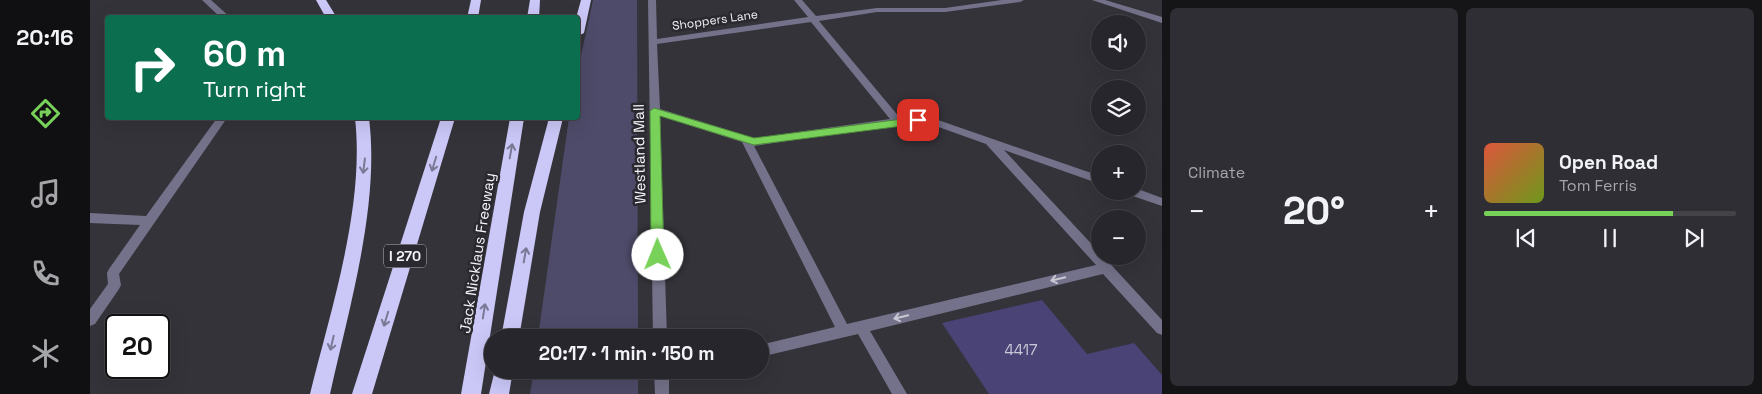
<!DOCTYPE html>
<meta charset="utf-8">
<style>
:root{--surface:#27262c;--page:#2f2e34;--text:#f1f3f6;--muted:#a4a5a9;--line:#434348;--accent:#78d259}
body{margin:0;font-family:"Space Grotesk",sans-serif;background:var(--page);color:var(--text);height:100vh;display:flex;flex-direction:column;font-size:19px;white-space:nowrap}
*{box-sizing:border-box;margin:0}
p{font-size:16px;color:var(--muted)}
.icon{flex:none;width:28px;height:28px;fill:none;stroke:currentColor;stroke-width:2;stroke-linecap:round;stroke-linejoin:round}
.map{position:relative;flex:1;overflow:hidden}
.details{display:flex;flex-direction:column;gap:8px;padding:8px;background:#151518;width:600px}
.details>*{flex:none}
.guide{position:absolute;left:15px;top:15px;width:475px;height:105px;border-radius:5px;box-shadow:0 5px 20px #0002,0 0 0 1px var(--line);background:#0b6e4f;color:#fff;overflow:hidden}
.controls{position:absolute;left:1001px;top:15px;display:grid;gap:10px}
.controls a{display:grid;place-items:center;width:55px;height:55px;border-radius:50%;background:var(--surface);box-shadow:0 5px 20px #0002,0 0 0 1px var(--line);font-size:25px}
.speed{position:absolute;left:15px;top:314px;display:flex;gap:10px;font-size:25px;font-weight:700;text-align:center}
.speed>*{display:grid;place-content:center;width:65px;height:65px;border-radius:50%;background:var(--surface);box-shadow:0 5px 20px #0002,0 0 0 1px var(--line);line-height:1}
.speed .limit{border:2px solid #111;border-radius:8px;background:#fff;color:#111}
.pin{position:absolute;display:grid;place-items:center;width:42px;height:42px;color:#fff;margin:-21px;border-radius:10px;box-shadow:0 2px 8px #0006}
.me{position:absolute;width:55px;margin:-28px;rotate:359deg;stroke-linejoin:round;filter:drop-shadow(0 0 4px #0008)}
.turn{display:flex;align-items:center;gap:18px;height:105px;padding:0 15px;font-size:22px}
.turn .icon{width:65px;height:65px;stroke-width:2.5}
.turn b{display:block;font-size:35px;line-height:42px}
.big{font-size:38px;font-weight:700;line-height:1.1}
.details .widget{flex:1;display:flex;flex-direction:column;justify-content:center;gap:8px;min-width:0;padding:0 18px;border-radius:8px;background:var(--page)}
.song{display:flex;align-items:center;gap:15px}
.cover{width:60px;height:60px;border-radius:8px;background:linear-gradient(135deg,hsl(10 70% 55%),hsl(80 70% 35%))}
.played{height:5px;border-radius:2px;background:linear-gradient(90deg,var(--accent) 75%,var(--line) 75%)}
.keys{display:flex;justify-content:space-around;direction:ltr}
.heat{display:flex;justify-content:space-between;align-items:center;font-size:28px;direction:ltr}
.details .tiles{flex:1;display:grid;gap:8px;grid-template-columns:repeat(2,1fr)}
.trip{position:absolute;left:394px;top:329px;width:285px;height:50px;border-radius:25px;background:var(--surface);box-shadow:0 5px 20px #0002,0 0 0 1px var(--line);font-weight:700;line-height:50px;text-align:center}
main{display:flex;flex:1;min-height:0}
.tabs{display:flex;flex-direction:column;width:90px;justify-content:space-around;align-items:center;background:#100f12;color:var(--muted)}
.tabs .icon{width:35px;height:35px}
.tabs .selected{color:var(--accent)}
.tabs b{font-size:22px;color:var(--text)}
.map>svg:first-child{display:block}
.green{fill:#4e4b6a}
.building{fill:#4a4376}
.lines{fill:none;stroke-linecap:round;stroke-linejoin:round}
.service{fill:#74728a;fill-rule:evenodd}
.motorway{fill:#cbc8f8;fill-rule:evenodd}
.oneway{stroke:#7a7894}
.oneway2{stroke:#c7c6d2}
.route{fill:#78d259;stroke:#4e883a}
.labels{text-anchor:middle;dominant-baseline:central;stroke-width:5;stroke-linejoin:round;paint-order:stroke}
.far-street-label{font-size:12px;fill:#f4f4f9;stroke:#2a2930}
.shield{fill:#2a2930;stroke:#b7b7bd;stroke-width:1}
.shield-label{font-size:14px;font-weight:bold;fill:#f4f4f9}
.street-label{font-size:15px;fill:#f4f4f9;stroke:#2a2930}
.near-number-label{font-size:15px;fill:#cac8d8}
</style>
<main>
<nav class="tabs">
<b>20:16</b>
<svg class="icon selected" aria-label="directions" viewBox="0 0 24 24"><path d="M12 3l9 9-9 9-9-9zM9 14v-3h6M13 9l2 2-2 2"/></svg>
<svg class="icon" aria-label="music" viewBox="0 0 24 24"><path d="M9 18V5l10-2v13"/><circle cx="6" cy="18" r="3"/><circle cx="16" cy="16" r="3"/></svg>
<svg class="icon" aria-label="phone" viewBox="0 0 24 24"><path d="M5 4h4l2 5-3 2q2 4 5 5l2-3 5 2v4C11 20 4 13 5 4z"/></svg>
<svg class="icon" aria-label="climate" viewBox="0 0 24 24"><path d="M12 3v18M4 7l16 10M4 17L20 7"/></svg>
</nav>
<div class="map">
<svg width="1072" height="394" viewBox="0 0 1072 394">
<rect width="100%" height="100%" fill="#34333a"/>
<g class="green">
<polygon points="503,0 547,0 548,337 448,337 479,118 488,118 488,70"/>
<polygon points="444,370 548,370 548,394 440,394"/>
</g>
<polygon class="building" points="952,300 997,354 1044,343 1072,375 1072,394 899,394 852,323"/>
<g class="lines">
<g class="service">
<polygon points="112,0 121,0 141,18 131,18"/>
<path d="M558,0H566L567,39L718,17L704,0H712L726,16L787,8H855L912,0H934L930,2L855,12H787L729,21L810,118L848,120L1010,176V184L914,150L1010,253V256H1013L1072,320V335L1067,333L1013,274L780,331L817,394H802L768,334L670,357V345L745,327L652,142L570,116L577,338H563ZM721,22L800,119L664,138L570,109L567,44ZM807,124L843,125L896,144L1006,265L757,324L664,146Z"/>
<polygon points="1002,0 1015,0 1072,17 1072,23"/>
<polygon points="127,118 137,118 29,274 31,285 29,289 5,324 0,326 0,309 18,284 17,273 19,269 50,225 0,223 0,213 56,216"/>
<polygon points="1048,189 1072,198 1072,206 1037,194 1036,191 1048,191"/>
<polygon points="564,370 600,370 598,375 579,380 579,394 565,394"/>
</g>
<g class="motorway">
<polygon points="226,0 236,0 247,18 236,18"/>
<polygon points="381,0 391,0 388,18 377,18"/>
<polygon points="440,0 450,0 449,18 437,18"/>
<polygon points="491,0 501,0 494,33 488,36 486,18"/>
<path d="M265,118H279C290,205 259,308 240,394H220C241,309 275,206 265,118Z"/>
<polygon points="351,118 365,118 282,394 262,394"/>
<polygon points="420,118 434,118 391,394 371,394"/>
<polygon points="459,118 473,118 450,212 429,338 411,338 434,212"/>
<polygon points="405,370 423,370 419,394 399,394"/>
</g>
</g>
<defs><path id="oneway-shaft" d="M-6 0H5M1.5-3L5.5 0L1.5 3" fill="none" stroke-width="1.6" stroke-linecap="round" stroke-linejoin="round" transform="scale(1.25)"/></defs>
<g class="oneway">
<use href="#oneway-shaft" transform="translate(421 151) rotate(-80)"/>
<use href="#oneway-shaft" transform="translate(344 164) rotate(107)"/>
<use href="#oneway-shaft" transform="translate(274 166) rotate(97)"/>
<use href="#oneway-shaft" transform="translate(435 255) rotate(-80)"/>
<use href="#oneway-shaft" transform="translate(394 311) rotate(-81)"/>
<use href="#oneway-shaft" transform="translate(296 319) rotate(107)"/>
<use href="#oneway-shaft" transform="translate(242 343) rotate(103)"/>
</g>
<g class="oneway2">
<use href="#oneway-shaft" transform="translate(968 279) rotate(167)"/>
<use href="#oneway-shaft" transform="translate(811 317) rotate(166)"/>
</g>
<polygon class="route" points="564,108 664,138 828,117 833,120 828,124 664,145 570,116 574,255 568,260 561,255 560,111"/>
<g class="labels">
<g class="far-street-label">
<text transform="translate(625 20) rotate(-8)">Shoppers Lane</text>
</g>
<rect class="shield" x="294" y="244.5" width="42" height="23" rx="4"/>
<g class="shield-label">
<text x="315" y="256">I 270</text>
</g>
<g class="street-label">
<text transform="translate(549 154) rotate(-91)">Westland Mall</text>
<text transform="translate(387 253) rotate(-81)">Jack Nicklaus Freeway</text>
</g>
<g class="near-number-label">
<text x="931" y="349">4417</text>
</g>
</g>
</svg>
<div class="controls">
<a><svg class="icon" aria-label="sound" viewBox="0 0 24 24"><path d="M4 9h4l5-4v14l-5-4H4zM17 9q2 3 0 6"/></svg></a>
<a><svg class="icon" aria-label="layers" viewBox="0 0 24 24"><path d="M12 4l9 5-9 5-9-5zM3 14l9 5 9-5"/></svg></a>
<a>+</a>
<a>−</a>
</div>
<div class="speed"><div class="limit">20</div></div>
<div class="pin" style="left:828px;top:120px;background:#d93025"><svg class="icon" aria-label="arrive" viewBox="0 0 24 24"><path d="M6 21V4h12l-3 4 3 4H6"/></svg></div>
<svg class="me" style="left:568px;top:255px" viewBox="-20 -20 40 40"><circle r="19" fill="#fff"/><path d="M0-13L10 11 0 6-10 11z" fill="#78d259"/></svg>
<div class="trip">20:17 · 1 min · 150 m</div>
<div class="guide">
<div class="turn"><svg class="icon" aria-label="right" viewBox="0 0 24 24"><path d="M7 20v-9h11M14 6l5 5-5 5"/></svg><div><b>60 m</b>Turn right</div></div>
</div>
</div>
<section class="details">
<div class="tiles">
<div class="widget"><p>Climate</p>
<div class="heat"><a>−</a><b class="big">20°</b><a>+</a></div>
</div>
<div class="widget">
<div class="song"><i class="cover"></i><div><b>Open Road</b><p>Tom Ferris</p></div></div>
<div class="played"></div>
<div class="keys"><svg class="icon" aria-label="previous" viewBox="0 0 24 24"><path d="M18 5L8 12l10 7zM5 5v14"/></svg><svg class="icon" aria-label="pause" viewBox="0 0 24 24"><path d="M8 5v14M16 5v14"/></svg><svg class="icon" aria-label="next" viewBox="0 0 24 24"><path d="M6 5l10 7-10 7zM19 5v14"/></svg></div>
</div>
</div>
</section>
</main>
